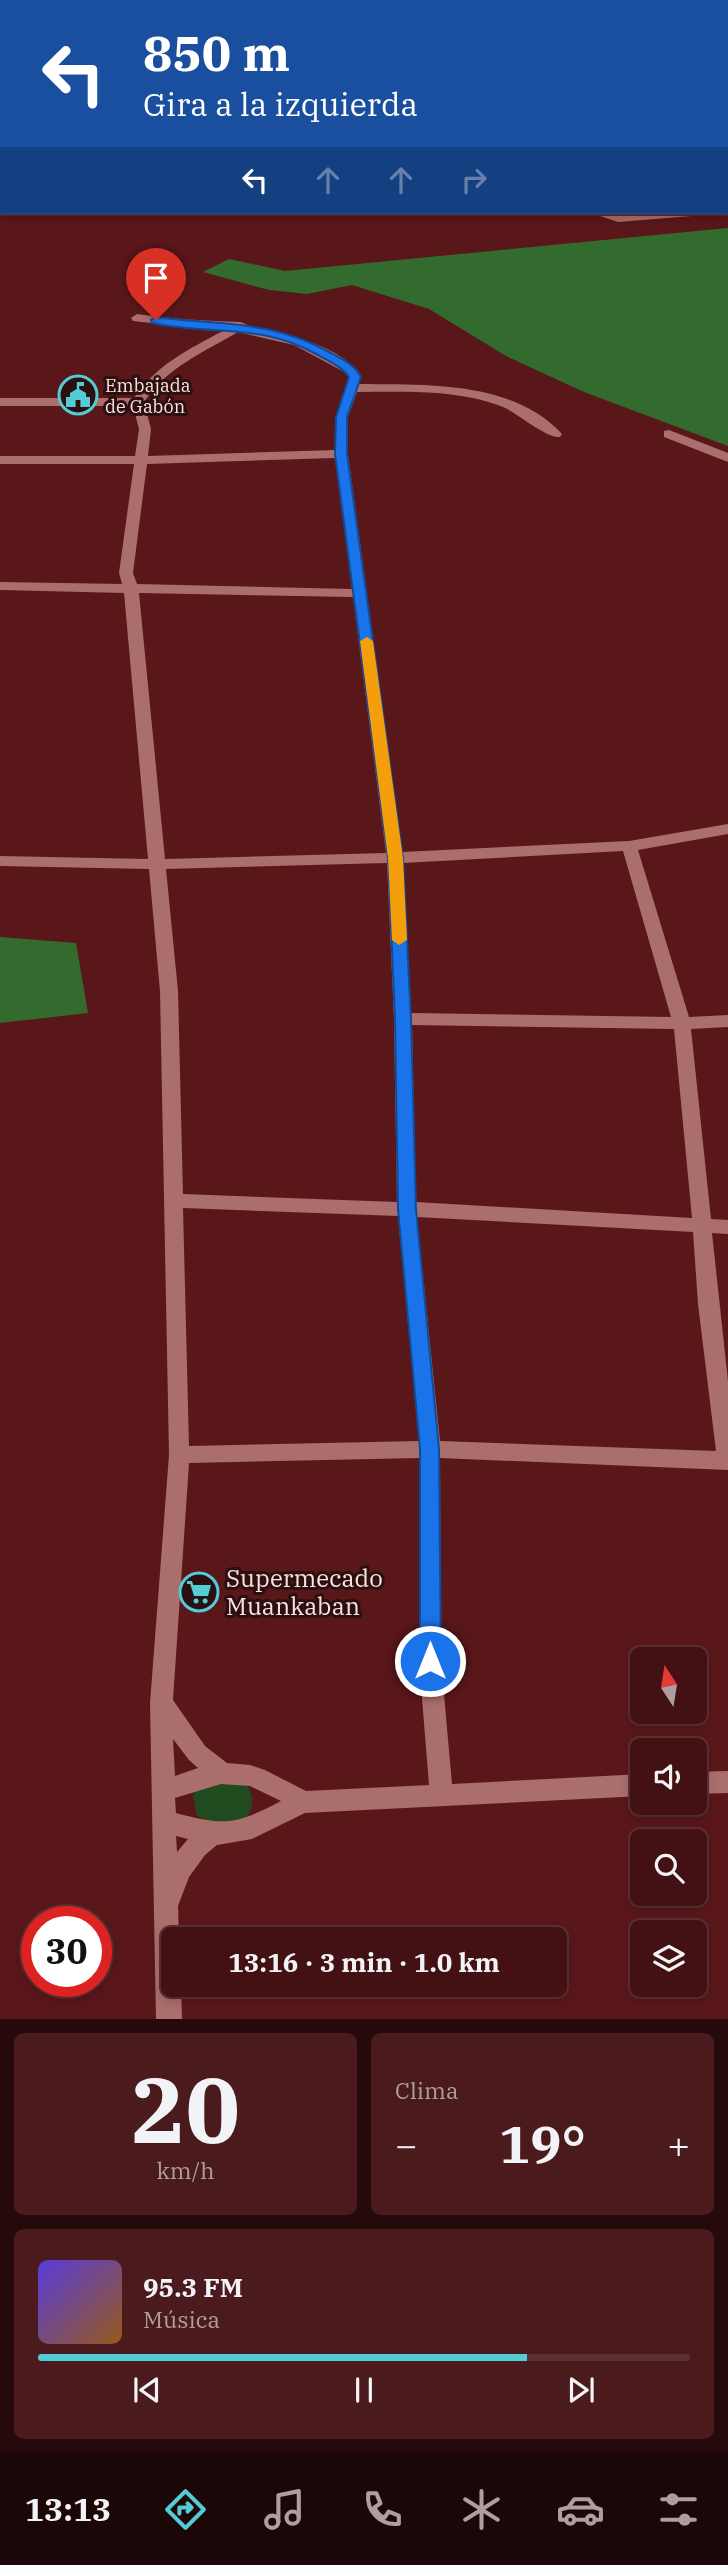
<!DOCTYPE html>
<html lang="es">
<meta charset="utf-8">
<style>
:root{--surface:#431114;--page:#4a1a1d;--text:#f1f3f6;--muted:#af9da0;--line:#5b3134;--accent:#52ccd5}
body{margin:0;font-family:"IBM Plex Serif",serif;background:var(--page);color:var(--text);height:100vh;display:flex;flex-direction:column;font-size:26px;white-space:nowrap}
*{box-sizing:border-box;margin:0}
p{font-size:23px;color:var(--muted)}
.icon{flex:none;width:38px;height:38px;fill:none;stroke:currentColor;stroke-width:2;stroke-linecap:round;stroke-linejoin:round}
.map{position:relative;height:2019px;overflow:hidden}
.side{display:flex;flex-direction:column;gap:14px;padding:14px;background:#25090b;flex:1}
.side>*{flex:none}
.hud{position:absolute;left:0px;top:0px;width:728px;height:214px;box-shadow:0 4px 10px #0003,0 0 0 2px var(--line);background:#1a4fa0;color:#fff;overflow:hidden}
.needle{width:46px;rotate:348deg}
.fabs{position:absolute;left:630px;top:1647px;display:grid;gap:14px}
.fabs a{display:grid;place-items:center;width:77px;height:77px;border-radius:10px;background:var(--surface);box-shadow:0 4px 10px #0003,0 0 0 2px var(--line);font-size:35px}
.speed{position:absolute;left:21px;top:1906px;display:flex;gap:14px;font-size:35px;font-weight:700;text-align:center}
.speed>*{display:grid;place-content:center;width:91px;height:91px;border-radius:50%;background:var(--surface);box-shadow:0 4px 10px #0003,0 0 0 2px var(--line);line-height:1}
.speed .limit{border:10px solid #d22;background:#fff;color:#111}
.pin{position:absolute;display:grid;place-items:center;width:60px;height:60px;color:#fff;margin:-72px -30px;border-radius:50% 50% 50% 0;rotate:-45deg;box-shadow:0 0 7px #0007}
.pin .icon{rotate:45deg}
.me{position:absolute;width:77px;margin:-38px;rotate:0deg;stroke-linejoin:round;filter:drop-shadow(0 0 5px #0008)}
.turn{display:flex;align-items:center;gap:24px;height:147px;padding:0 28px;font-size:32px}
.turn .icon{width:91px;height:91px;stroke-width:2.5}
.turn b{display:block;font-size:49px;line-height:60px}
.lanes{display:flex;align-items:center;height:66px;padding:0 28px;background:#0003;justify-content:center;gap:35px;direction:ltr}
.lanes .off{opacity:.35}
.big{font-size:52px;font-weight:700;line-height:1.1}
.side .tile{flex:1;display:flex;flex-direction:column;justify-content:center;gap:10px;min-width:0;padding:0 24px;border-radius:10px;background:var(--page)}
.side .dial{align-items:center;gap:0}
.dial b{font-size:91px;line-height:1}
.song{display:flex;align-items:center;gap:21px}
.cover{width:84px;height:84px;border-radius:10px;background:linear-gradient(135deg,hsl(250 70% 55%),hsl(30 70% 35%))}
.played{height:7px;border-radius:4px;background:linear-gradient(90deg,var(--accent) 75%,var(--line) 75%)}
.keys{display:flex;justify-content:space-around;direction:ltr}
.heat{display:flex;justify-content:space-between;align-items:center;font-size:38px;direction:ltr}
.side .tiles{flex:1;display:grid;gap:14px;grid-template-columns:1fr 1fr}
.tile:last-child{grid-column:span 2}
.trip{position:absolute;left:161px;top:1927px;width:406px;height:70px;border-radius:10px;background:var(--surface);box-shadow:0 4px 10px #0003,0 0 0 2px var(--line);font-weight:700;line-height:70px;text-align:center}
.tab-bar{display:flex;height:112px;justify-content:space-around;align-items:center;background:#1b0708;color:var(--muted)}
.tab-bar .icon{width:49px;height:49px}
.tab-bar .current{color:var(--accent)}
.tab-bar b{font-size:32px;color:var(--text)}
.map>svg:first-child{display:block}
.green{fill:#214a1e}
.forest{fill:#336b2e}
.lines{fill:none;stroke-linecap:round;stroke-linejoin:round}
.minor{fill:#aa6e6c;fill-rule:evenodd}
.major{fill:#f3c1be;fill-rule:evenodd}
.route{fill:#1a73e8;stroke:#114b97;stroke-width:2}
.slow{fill:#f59e0b}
.labels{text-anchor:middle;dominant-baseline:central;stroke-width:6;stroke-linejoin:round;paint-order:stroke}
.far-poi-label{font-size:18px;fill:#fbe1df;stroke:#2c0f0f;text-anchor:start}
.near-poi-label{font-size:24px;fill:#fbe1df;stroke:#2c0f0f;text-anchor:start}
</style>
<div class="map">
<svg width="728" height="2019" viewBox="0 0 728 2019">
<rect width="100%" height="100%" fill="#59171a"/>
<path class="green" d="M199,1782L246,1783C255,1799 254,1808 243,1822L210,1823L197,1816L193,1796Z"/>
<g class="forest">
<polygon points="728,228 728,446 584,392 506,356 429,309 352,285 307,294 269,290 203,272 229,259 285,271"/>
<polygon points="0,937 76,943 88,1013 0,1023"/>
</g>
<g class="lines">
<g class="minor">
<rect x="236" y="0" width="10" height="2"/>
<polygon points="450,0 460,0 462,2 451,2"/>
<rect x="529" y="0" width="10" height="2"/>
<polygon points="608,0 632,0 606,2"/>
<rect x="726" y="73" width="2" height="6"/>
<rect x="726" y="139" width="2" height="7"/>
<polygon points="588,212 605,212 618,216 710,212 704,215 618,222"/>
<path d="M137,314C172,319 206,321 240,322C243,322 246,325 250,326C283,335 342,344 361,377L359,384C425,385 513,380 562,434L560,437C547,439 517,413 503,407C457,389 405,392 357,392L348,417V454L402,852L629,841L728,824V834L638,850L689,1017L728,1015V1027L691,1029L711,1219L728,1220V1234L712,1233L728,1381V1470L440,1458L441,1661L452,1784L642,1774V1796L305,1813L252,1839L217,1845L205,1855L189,1877L178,1906L179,1939H173V1984H181L182,2019H156L150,1703L169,1455L160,991L149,869L0,866V856L148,859L124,593L0,590V582L122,584L119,573L134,464H0V456H135L139,429L133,406H0V398H134C156,365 189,349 223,331L133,321L131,318ZM238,332L294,345L346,373L349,377L336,417L335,450L148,456L151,429L144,402C167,367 204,352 238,332ZM335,458L352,589L137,584L133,573L147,464ZM139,593L353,597L386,853L165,859ZM623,851L671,1017L411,1013L403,863ZM387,863L394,1019L397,1202L183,1194L178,991L166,869ZM412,1025L674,1029L692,1218L416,1202ZM183,1208L398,1216L419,1441L189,1446ZM417,1217L693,1232L698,1304L716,1451L440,1441ZM420,1458L419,1661L429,1785L306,1791L265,1770L250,1765L227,1763L205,1746L173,1700L189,1463ZM173,1739L189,1760L198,1768L175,1776ZM221,1784L250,1786L281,1801C235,1825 225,1826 176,1813L175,1798ZM176,1836L188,1839L177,1852Z"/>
<polygon points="669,430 728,453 728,462 664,437 664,431"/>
<polygon points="728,1771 728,1793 695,1794 695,1772"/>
</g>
<g class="major">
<polygon points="0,0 5,1 6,2 2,2 0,6"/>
<polygon points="18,0 52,0 16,2"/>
<polygon points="91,0 126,0 89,2"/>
</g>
</g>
<path class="route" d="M156,317C223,326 269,319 331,353C342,359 356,366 361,377L347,417V454L403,858L411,1019L416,1209L439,1449L441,1661L438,1668L430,1670L423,1668L420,1661V1449L398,1209L395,1019L388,858L335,454L336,417L349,377C342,367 329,361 318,355C258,322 214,336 152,323L151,320Z"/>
<polygon class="slow" points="367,637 373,641 403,858 407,940 399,945 392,940 388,858 360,641"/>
<defs>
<symbol id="civic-ring" viewBox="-11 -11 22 22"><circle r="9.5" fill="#2c0f0f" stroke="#52ccd5" stroke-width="1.5"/><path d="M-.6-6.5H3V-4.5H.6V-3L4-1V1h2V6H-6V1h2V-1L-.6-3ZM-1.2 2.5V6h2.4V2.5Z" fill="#52ccd5"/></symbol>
<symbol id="supermarket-ring" viewBox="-11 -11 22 22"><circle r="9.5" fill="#2c0f0f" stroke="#52ccd5" stroke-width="1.5"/><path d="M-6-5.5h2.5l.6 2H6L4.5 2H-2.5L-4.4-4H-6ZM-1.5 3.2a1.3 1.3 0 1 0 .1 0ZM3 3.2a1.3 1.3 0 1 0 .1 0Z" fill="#52ccd5"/></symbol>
</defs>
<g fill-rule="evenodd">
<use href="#civic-ring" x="56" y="373" width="44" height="44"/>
<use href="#supermarket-ring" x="177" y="1570" width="44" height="44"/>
</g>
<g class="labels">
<g class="far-poi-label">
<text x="105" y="385">Embajada<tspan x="105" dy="21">de Gabón</tspan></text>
</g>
<g class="near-poi-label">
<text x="226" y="1578">Supermecado<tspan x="226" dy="28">Muankaban</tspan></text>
</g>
</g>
</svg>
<div class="fabs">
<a><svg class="needle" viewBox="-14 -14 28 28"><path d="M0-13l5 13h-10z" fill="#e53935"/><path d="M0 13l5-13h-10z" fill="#af9da0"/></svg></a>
<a><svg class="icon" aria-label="sound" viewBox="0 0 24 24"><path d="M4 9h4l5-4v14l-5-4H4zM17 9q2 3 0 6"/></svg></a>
<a><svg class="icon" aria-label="search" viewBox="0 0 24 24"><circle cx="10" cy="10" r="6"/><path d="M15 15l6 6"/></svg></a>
<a><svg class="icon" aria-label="layers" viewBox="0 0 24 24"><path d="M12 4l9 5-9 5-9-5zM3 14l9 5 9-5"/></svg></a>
</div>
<div class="speed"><div class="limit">30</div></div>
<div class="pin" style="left:156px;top:320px;background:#d93025"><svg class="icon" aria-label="arrive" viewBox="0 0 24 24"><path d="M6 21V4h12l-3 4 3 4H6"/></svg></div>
<svg class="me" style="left:430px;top:1661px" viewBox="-20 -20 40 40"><circle r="17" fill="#1a73e8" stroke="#fff" stroke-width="3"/><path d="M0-11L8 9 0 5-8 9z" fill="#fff"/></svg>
<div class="trip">13:16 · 3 min · 1.0 km</div>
<div class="hud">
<div class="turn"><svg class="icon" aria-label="left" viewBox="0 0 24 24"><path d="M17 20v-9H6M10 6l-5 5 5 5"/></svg><div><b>850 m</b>Gira a la izquierda</div></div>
<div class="lanes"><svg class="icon" aria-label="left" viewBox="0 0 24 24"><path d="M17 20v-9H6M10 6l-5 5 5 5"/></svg><svg class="icon off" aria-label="ahead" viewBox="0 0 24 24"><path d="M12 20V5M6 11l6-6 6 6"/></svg><svg class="icon off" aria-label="ahead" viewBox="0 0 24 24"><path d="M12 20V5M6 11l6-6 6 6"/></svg><svg class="icon off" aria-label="right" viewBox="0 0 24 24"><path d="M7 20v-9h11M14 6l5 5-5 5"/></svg></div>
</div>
</div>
<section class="side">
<div class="tiles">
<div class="tile dial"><b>20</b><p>km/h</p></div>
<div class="tile"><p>Clima</p>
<div class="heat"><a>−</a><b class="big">19°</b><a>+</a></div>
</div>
<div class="tile">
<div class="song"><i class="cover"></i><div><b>95.3 FM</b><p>Música</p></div></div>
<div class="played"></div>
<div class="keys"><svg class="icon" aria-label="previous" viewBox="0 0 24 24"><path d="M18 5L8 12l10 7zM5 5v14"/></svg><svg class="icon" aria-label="pause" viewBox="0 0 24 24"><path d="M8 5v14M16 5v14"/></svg><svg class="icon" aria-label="next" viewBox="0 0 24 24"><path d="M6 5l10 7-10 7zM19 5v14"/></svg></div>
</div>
</div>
</section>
<nav class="tab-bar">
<b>13:13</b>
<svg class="icon current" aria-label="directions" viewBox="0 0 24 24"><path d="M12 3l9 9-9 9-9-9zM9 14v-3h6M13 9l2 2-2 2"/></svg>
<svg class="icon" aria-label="music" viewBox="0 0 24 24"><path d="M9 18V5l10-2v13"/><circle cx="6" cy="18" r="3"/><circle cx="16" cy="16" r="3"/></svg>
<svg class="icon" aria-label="phone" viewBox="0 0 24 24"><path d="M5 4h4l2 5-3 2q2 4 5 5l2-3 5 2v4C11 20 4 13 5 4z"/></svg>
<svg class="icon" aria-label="climate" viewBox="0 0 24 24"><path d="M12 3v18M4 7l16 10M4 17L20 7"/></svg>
<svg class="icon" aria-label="car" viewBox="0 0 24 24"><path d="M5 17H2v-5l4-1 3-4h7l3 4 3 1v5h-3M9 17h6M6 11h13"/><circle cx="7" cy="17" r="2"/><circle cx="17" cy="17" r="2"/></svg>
<svg class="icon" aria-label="filters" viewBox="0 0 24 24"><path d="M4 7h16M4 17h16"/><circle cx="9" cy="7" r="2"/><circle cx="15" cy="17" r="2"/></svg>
</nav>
